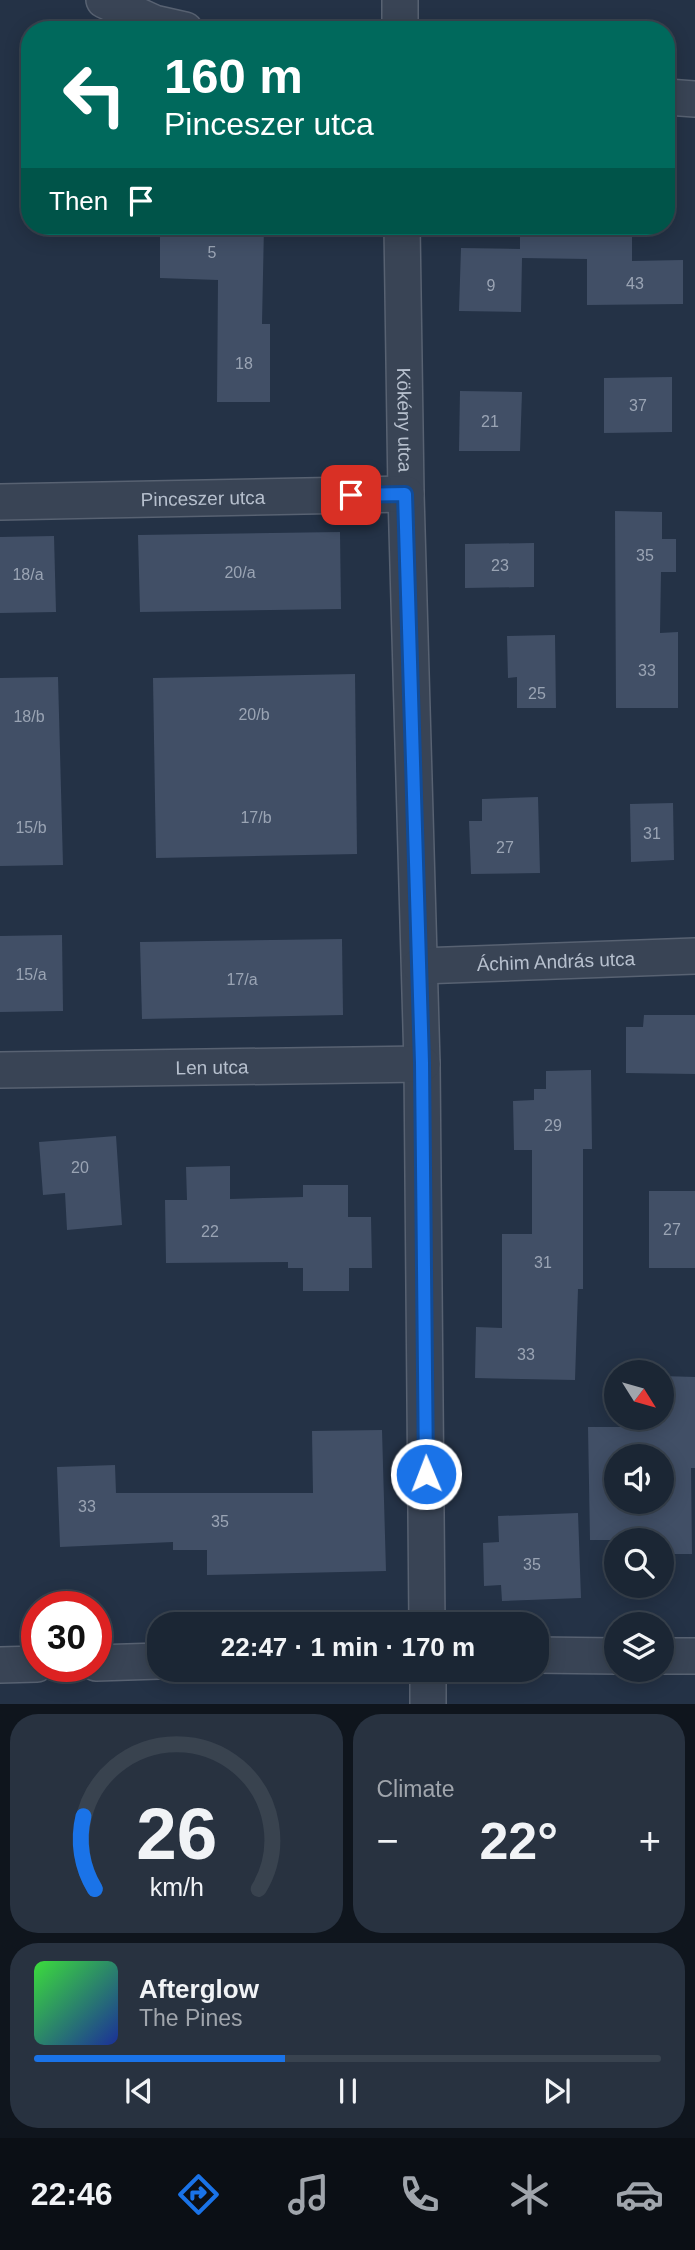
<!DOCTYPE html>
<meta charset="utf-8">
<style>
:root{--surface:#1b2634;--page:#283240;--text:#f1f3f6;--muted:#a0a5ac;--line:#39434f;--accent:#1a73e8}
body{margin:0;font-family:Helvetica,sans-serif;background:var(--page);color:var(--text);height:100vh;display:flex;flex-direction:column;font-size:26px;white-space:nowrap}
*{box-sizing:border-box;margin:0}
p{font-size:23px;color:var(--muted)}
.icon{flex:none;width:38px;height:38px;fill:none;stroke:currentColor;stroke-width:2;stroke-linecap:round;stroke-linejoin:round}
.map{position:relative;height:1704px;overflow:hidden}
.details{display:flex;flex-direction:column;gap:10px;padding:10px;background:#0f151d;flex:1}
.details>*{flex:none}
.banner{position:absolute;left:21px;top:21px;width:654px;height:214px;border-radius:28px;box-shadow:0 4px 18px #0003,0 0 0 2px var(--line);background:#00695c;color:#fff;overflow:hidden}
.needle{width:46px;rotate:127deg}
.buttons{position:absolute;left:604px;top:1360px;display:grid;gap:14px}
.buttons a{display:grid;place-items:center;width:70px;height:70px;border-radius:50%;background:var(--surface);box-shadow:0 4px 18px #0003,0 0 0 2px var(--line);font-size:35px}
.speed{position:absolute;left:21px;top:1591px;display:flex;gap:14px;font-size:35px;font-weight:700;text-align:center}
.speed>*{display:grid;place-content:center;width:91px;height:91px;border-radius:50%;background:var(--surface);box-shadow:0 4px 18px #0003,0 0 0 2px var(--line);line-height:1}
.speed .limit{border:10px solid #d22;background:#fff;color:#111}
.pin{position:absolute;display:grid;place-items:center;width:60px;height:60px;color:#fff;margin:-30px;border-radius:14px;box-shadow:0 4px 10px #0006}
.me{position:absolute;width:77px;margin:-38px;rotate:359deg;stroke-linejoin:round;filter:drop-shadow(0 0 5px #0008)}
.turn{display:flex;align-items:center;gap:24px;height:147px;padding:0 28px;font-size:32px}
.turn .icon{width:91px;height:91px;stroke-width:2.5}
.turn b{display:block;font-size:49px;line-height:60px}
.then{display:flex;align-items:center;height:66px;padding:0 28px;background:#0003;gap:14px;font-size:26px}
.big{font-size:52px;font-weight:700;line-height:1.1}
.details .widget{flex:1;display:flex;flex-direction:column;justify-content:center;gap:10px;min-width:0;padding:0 24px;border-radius:28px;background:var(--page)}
.details .dial{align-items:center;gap:0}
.dial svg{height:182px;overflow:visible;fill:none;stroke:var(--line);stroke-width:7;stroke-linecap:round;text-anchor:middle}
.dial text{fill:var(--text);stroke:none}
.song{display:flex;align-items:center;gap:21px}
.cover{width:84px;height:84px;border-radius:10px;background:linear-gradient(135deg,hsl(120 70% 55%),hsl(230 70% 35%))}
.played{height:7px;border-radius:4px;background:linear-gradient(90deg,var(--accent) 40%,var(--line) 40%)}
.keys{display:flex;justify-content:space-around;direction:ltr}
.heat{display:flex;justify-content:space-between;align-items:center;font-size:38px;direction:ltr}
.details .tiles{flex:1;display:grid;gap:10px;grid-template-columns:1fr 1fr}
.widget:last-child{grid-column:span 2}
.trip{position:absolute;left:147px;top:1612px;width:402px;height:70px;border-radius:28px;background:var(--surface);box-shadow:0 4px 18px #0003,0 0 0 2px var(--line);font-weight:700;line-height:70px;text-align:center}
.tabs{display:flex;height:112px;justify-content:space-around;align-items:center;background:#0b0f15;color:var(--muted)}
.tabs .icon{width:49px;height:49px}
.tabs .current{color:var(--accent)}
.tabs b{font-size:32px;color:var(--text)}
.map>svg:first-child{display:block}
.building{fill:#414f66;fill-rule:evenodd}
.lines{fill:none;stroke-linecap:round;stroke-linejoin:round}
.street-casing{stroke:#586272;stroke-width:38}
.street{stroke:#394455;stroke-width:35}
.route-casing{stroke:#114b97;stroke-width:18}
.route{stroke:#1a73e8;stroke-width:12}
.labels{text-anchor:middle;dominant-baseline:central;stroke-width:5;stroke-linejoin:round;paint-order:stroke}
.number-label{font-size:16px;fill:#9aa4b4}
.street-label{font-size:19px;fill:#b7c0ce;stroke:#1e293b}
</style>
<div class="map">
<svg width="695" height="1704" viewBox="0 0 695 1704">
<rect width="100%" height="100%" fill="#243246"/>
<g class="building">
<polygon points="160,226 264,226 262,324 270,324 270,402 217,402 218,280 160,278"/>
<polygon points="520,226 632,226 632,261 683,260 683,304 587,305 587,259 522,258 521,312 459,311 461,248 520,249"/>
<polygon points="672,377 672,432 604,433 604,378"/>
<polygon points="460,391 522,392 520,451 459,451"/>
<polygon points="615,511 662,512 662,539 676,539 676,572 661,572 660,633 678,632 678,708 616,708"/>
<polygon points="340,532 341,609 140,612 138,535"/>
<polygon points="54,536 56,612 0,613 0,537"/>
<polygon points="534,543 534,587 465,588 465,544"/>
<polygon points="555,635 556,708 517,708 517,677 508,678 507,636"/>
<polygon points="355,674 357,854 156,858 153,678"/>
<polygon points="58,677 63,865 0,866 0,678"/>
<polygon points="538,797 540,873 471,874 469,821 482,821 482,799"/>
<polygon points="673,803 674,860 631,862 630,804"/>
<polygon points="62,935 63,1011 0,1012 0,936"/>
<polygon points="342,939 343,1015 142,1019 140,942"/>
<polygon points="644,1015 695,1015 695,1074 626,1073 626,1027 643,1027"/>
<polygon points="591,1070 592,1149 583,1149 583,1289 578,1289 575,1380 475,1378 476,1327 502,1328 502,1234 532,1234 532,1150 514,1150 513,1101 534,1100 534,1089 546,1089 546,1071"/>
<polygon points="116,1136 122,1225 67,1230 65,1193 43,1195 39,1142"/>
<polygon points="230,1166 230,1199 303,1197 303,1185 348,1185 348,1217 371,1217 372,1268 349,1268 349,1291 303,1291 303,1268 288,1268 288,1262 166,1263 165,1200 187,1200 186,1167"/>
<rect x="649" y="1191" width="46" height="77"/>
<path d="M662,1376L695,1377V1468H691L692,1554H662V1540H590L588,1427H641L642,1418H662ZM616,1456H662V1502H616Z"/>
<polygon points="382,1430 386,1571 207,1575 207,1550 173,1550 173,1542 60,1547 57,1467 115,1465 116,1493 313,1493 312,1431"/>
<polygon points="578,1513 581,1598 502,1601 501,1585 484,1586 483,1543 499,1542 498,1516"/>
</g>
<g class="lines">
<defs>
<g id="street">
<polyline points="104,0 154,23 185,30"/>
<polyline points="400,30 400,0"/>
<polyline points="667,97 695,99"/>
<path id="s1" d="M402,226L406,494L422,1064L427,1624"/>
<path id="s2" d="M0,502L406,494"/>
<path id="s3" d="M420,966L695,956"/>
<path id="s4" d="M0,1070L422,1064"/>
<polyline points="537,1655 616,1656"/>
<polyline points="662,1656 695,1656"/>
<polyline points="96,1663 159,1661"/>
<polyline points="0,1665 37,1664"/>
<polyline points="428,1670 428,1704"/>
</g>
</defs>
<use href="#street" class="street-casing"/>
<use href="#street" class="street"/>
</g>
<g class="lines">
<defs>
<polyline id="route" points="351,495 405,494 422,1063 426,1474"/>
</defs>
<use href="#route" class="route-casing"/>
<use href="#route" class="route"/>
</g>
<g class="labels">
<g class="number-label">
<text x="212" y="252">5</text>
<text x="635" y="283">43</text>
<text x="491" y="285">9</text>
<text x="244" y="363">18</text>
<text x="638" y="405">37</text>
<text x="490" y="421">21</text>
<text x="645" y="555">35</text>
<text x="500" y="565">23</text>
<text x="240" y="572">20/a</text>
<text x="28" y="574">18/a</text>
<text x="647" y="670">33</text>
<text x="537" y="693">25</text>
<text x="254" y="714">20/b</text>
<text x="29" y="716">18/b</text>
<text x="256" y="817">17/b</text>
<text x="31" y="827">15/b</text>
<text x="652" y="833">31</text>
<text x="505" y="847">27</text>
<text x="31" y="974">15/a</text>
<text x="242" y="979">17/a</text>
<text x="553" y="1125">29</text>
<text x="80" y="1167">20</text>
<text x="672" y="1229">27</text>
<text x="210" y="1231">22</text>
<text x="543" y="1262">31</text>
<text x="526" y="1354">33</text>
<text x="87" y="1506">33</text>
<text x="220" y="1521">35</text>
<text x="532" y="1564">35</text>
</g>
<g class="street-label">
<text stroke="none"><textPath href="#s1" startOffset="194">Kökény utca</textPath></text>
<text stroke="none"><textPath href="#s2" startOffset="203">Pinceszer utca</textPath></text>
<text stroke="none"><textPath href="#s3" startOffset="136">Áchim András utca</textPath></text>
<text stroke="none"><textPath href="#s4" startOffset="212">Len utca</textPath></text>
</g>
</g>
</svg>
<div class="buttons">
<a><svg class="needle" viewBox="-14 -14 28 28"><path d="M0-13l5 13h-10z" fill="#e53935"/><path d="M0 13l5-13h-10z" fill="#a0a5ac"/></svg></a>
<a><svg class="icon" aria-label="sound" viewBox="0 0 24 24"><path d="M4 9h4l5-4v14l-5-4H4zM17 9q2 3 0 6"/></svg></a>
<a><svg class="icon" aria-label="search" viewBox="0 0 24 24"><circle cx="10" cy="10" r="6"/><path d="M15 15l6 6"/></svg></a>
<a><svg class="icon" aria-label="layers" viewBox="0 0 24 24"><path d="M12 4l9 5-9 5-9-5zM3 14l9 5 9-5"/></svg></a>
</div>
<div class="speed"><div class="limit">30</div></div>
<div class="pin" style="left:351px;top:495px;background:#d93025"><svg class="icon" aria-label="arrive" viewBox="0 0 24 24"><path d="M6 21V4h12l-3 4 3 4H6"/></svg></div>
<svg class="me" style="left:426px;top:1474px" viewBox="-20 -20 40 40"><circle r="17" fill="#1a73e8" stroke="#fff" stroke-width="3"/><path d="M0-11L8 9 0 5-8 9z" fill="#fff"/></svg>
<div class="trip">22:47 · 1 min · 170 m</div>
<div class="banner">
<div class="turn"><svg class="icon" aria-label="left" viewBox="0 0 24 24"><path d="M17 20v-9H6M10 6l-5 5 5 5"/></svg><div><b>160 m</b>Pinceszer utca</div></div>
<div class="then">Then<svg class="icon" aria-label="arrive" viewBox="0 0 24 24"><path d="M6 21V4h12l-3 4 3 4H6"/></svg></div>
</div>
</div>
<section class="details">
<div class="tiles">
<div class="widget dial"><svg viewBox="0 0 100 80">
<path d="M14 69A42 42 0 1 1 86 69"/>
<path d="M14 69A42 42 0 0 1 9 37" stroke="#1a73e8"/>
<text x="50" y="56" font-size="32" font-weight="700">26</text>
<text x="50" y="72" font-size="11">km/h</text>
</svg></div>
<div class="widget"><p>Climate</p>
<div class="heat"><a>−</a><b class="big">22°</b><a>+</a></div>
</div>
<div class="widget">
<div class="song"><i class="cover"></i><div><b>Afterglow</b><p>The Pines</p></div></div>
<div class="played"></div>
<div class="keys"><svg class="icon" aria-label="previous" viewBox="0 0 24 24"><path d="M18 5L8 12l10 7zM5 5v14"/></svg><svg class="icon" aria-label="pause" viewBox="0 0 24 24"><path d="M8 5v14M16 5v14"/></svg><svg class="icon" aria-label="next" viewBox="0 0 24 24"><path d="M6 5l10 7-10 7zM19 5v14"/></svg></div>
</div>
</div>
</section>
<nav class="tabs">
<b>22:46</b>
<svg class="icon current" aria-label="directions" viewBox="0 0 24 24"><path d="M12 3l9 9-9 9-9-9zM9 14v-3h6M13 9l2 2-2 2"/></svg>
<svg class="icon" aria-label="music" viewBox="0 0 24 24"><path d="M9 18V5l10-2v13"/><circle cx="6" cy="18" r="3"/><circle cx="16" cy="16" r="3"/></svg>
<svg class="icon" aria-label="phone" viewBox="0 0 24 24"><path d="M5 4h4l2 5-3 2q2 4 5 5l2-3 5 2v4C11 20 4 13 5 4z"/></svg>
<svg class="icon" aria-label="climate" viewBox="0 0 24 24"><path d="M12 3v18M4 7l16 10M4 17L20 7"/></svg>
<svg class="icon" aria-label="car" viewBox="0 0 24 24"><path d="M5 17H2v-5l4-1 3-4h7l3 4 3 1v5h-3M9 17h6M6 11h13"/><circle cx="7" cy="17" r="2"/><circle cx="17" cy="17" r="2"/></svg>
</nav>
